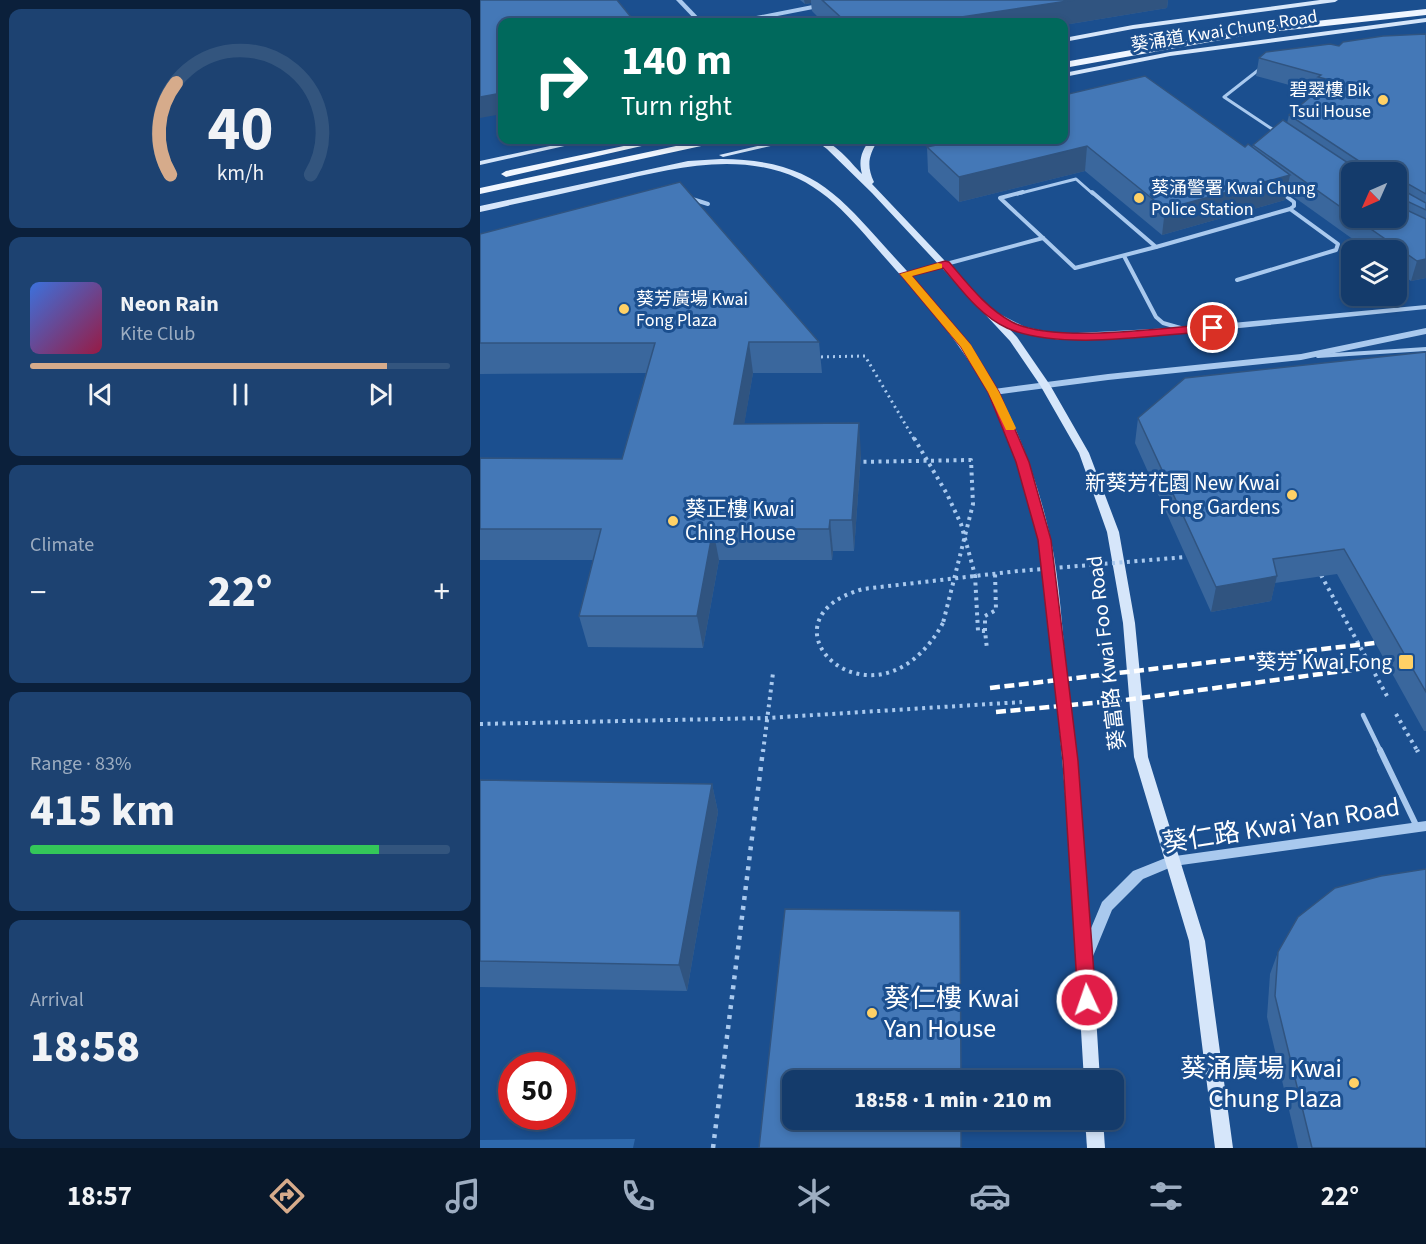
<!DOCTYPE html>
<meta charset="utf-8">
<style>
:root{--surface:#143b6b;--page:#1d4271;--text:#f1f3f6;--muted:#9dadc1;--line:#33557e;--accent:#d6ab8b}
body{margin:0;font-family:"Source Sans 3","Noto Sans TC",sans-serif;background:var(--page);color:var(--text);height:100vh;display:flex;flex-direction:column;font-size:22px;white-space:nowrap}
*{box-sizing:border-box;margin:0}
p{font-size:20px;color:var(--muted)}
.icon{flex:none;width:33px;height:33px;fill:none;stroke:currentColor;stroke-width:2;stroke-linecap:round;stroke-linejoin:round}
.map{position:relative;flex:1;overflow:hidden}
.panel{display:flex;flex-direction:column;gap:9px;padding:9px;background:#0b203b;width:480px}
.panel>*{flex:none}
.guide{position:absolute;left:18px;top:18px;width:570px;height:126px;border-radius:12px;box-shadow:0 3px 9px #0003,0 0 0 2px var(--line);background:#00695c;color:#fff;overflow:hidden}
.needle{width:39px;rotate:225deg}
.buttons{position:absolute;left:861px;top:162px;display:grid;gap:12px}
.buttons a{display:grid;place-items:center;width:66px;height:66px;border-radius:12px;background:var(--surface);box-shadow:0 3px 9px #0003,0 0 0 2px var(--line);font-size:30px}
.speed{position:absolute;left:18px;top:1052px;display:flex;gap:12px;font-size:30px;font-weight:700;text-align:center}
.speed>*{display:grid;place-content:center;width:78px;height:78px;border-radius:50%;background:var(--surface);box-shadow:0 3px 9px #0003,0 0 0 2px var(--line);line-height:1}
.speed .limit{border:9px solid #d22;background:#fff;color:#111}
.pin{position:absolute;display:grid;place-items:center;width:51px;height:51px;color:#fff;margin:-26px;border:3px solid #fff;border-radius:50%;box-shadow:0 2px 6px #0007}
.me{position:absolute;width:66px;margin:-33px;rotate:357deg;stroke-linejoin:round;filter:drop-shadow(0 0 4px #0008)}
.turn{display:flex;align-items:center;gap:21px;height:126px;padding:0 24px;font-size:27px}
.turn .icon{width:78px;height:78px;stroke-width:2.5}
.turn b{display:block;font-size:42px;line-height:51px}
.big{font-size:45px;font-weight:800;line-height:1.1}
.panel .widget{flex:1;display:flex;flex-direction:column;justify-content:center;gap:9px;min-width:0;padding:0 21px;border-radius:12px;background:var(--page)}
.panel .dial{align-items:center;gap:0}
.dial svg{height:156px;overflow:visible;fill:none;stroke:var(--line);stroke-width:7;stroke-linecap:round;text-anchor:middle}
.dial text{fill:var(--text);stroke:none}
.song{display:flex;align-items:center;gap:18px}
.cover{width:72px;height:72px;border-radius:9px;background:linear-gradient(135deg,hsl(220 70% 55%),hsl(340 70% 35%))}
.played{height:6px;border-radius:3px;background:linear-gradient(90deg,var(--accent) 85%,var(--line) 85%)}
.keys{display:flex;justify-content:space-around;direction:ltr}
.heat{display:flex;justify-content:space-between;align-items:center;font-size:33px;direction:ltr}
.charge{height:9px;border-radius:4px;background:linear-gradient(90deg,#34c759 83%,var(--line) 0)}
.trip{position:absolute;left:302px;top:1070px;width:342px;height:60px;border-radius:12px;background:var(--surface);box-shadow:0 3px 9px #0003,0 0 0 2px var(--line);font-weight:800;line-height:60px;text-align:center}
.tabs{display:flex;height:96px;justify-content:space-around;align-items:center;background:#08182b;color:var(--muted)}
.tabs .icon{width:42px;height:42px}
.tabs .on{color:var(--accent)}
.tabs b{font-size:27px;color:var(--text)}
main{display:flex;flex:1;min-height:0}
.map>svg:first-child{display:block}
.green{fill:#2e69ad}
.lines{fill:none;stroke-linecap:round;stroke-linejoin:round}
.path-far1{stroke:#a9c9ee;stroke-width:4;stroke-dasharray:3 4.5;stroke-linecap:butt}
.path{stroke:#a9c9ee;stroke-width:4.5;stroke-dasharray:4 6;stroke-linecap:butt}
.service-far3{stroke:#a9c9ee;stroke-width:3}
.service-far2{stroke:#a9c9ee;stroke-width:4}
.service-far1{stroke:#a9c9ee;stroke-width:4.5}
.service{stroke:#a9c9ee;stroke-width:6}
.minor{stroke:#a9c9ee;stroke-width:4}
.tertiary{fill:#a9c9ee;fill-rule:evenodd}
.secondary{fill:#d6e6fa;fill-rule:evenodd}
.primary{fill:#f0f6ff;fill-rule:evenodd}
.rail{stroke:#fff;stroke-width:4.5;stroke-dasharray:10 4.5;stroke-linecap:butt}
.path-bridge-far1{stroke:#a9c9ee;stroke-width:3;stroke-dasharray:2 4;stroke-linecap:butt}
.path-bridge{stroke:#a9c9ee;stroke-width:4;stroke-dasharray:3 4.5;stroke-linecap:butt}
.wall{fill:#3a679d;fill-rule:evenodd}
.shaded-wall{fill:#305480}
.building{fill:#4478b7;stroke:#305480;stroke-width:1.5}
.route{fill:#e11d48;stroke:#92132f;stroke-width:1.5}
.slow{fill:#f59e0b}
.poi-dot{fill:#ffd166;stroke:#1b4f8f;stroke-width:2}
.labels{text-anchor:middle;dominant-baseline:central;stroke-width:6;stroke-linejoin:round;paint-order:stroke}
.far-street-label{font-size:18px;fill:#fff;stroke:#1b4f8f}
.far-poi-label{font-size:18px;fill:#fff;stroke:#1b4f8f;text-anchor:start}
.poi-label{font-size:21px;fill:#fff;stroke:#1b4f8f;text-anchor:end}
.street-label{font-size:21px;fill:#fff;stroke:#1b4f8f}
.near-street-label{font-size:26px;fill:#fff;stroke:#1b4f8f}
.near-poi-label{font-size:26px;fill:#fff;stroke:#1b4f8f;text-anchor:start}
</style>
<main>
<section class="panel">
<div class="widget dial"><svg viewBox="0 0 100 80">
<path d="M14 69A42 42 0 1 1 86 69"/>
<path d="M14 69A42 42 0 0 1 17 22" stroke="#d6ab8b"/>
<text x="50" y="56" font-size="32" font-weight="700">40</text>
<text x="50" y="72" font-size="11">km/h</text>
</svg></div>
<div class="widget">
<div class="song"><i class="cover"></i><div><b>Neon Rain</b><p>Kite Club</p></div></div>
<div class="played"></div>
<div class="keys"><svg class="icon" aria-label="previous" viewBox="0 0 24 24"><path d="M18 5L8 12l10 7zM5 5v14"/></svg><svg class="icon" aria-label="pause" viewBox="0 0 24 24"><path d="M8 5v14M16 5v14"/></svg><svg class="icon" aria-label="next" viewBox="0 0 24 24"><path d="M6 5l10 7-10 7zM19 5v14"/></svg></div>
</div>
<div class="widget"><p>Climate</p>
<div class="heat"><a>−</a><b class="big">22°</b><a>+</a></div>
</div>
<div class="widget"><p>Range · 83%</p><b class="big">415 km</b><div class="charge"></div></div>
<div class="widget"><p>Arrival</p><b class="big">18:58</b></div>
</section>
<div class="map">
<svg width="946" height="1148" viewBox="0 0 946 1148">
<rect width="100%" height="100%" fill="#1b4f8f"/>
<polygon class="green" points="155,1139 153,1148 0,1148 0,1140"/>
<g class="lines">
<g class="path-far1">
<polyline points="376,462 491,460 493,504 463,623"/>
<polyline points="495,575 498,631 505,631 507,649"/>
<polyline points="841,575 907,696"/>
<polyline points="505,631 505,616 516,610 515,573"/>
<polyline points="916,714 938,752"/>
<polyline points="0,724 287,718 542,702"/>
<polyline points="283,752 293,673"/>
</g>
<g class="path">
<polyline points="937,750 938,752"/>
<polyline points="233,1148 283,750"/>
</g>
<g class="service-far3">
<polyline points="781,68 744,97 795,131"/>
<polyline points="537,194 596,179 613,194"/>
</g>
<g class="service-far2">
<polyline points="543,192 520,198 563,238"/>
<polyline points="209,198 228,204"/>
<polyline points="563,238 595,268 676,247 612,192"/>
<polyline points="676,247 810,209 814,206 814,202 803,194"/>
<polyline points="644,256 676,317 683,323 704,329"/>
<polyline points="425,275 563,238"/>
<polyline points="757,280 856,250 858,244 810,209"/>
<polyline points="838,356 946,349"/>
</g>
<polyline class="service-far1" points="883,715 901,752"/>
<polyline class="service" points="900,750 937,827"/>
<polyline class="minor" points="256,22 338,6"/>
<g class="tertiary">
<polygon points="196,0 202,0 223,22 217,22"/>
<polygon points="946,305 946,309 710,333 579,340 538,330 521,323 503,311 504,309 510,309 545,327 579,334 710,327"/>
<polygon points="946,328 946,334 821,360 628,380 514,395 509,392 514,389 628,374 821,354"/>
<polygon points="946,821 946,831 694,866 663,879 632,910 611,961 606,963 601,961 599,957 622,902 653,871 688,857"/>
</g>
<g class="secondary">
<polygon points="840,0 858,0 855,2 653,29 584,42 584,38 653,25"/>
<polygon points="946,18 946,22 690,56 584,77 584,73 690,52"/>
<polygon points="98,140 111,140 0,165 0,161"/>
<polygon points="303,140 316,140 243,157 239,155"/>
<path d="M335,140C353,138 370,162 382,174C378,160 382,150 390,140H398C389,155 386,165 394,182L392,184L537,337L570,385L609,453L639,532L655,623L668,757L725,941L753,1148H735L709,941L654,757L643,623L627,532L599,453L560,385L530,341L392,193L347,149Z"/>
<path d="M241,159C335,160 358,195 416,259C459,306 501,354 528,412C549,457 565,507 574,556C581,599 583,642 588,686C603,817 612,948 620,1080H604C596,948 589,817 575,685C570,642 569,597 562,554C553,505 538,455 517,410C490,353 449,307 408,261C374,223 344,181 291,169C237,156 182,171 129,183C86,193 43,202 0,212V206L208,161Z"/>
<polygon points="605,1119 623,1119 625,1148 607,1148"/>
</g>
<g class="primary">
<polygon points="946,9 946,15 780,33 584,68 584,62 780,27"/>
<polygon points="172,140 188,140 26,177 21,174 26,171"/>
<polygon points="224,140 240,140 235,143 0,194 0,188"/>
</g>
<g class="rail">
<polyline points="510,688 946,637"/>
<polyline points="516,712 645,700 946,660"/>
</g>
<polyline class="path-bridge-far1" points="335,357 385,356 434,439"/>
<g class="path-bridge">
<polyline points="434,438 467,494 481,524 495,575"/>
<path d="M463,623C396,744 268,621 383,589L538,571L706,557"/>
</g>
</g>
<g class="wall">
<polygon points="320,0 688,0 687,8 584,25 584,22 343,22 332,11 331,3 325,4"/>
<path d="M946,34V278L931,281L916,271V250H888L807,192L805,200L682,235L605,171L479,202L448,172L447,147L479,140L765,147L772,148L773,145L807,123L809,115L835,92L776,76L779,58ZM872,172H916V218H872Z"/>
<polygon points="0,234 339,342 342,373 273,373 264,424 381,454 374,551 353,551 352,560 239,560 223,648 108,647 99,616 113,560 0,560 0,458 142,459 166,373 0,374"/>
<polygon points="946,352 946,731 944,731 857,574 795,583 791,601 731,612 655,443 658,418"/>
<polygon points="0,780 232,784 238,812 207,991 0,987"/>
<polygon points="798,952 946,1148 818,1148 787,1017 790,974"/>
</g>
<g class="shaded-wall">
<polygon points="324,0 331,0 331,3 325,4"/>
<polygon points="594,0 688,0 687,8 584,25 584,22 448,22"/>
<polygon points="22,93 22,114 0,118 0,97"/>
<polygon points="607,146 605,171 479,202 479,177"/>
<polygon points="810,175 805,200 682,235 685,209"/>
<polygon points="923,181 919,197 918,182"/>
<polygon points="946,259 946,278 931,281 937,261"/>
<polygon points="269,342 273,373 259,455 254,424"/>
<polygon points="379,423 381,454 374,551 372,520"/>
<polygon points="350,520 353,551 352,560 349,529"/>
<polygon points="233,529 239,560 223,648 217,616"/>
<polygon points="797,576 791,601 731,612 736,587"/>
<polygon points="232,784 238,812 207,991 199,965"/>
</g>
<g class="building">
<polygon points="0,0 137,0 155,22 22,22 22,93 0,97"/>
<polygon points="342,0 594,0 448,22 366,22"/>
<polygon points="946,34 946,194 923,181 918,182 919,188 946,203 946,210 916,196 916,172 872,172 872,215 773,145 803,120 874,167 880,165 879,161 809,115 850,80 838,77 841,75 779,58 786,52 850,44 859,46 863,42 903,36"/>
<polygon points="665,76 765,147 768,144 810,175 685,209 607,146 479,177 447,147 479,140 584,140 584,95"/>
<polygon points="200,182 339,342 269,342 254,424 379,423 372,520 350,520 349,529 233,529 217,616 99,616 121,529 0,529 0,458 142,459 175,343 0,343 0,234"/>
<polygon points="916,205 946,219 946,259 937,261 875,218 916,218"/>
<polygon points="946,352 946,692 864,549 793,559 797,576 736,587 658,418 705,378"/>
<polygon points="0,780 232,784 199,965 0,961"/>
<polygon points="946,869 946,1148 832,1148 795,996 798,952 818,917 855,888 901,876"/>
<polygon points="305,909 480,911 481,1080 312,1080 312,1119 481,1119 481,1148 279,1148"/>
</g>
<path class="route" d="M465,261L469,262C488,284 506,308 532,322C574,344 684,328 733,324L739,328L733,331C675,335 579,351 527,328C500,316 481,289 463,268L432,276L489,343L519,392L549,462L571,540L598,761L616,1000L614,1006L607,1008L601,1006L598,1000L583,761L558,540L536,462L508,392L481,347L420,274Z"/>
<polygon class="slow" points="458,263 462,264 462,268 432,276 491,345 519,392 536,428 534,430 526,430 508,392 481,347 420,274"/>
<g class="poi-dot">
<circle cx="903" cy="100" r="6"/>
<circle cx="659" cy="198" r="6"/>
<circle cx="144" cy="309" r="6"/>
<circle cx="812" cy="495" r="6"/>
<circle cx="193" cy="521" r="6"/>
<rect x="918" y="654" width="16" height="16" rx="3"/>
<circle cx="392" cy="1013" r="6"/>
<circle cx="874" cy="1083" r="6"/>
</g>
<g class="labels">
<g class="far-street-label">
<text transform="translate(744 31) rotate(-9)">葵涌道 Kwai Chung Road</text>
</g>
<g class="far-poi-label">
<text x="891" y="90" text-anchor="end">碧翠樓 Bik<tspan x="891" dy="21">Tsui House</tspan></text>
<text x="671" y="188">葵涌警署 Kwai Chung<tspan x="671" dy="21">Police Station</tspan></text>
<text x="156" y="299">葵芳廣場 Kwai<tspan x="156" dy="21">Fong Plaza</tspan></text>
</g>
<g class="poi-label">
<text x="800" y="483">新葵芳花園 New Kwai<tspan x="800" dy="24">Fong Gardens</tspan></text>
<text x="205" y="509" text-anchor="start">葵正樓 Kwai<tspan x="205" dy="24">Ching House</tspan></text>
<text x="912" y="662">葵芳 Kwai Fong</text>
</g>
<g class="street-label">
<text transform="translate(626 653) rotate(-97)">葵富路 Kwai Foo Road</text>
</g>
<g class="near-street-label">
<text transform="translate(801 825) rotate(-9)">葵仁路 Kwai Yan Road</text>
</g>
<g class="near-poi-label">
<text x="404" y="998">葵仁樓 Kwai<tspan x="404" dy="30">Yan House</tspan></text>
<text x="862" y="1068" text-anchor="end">葵涌廣場 Kwai<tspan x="862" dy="30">Chung Plaza</tspan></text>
</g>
</g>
</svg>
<div class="buttons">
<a><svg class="needle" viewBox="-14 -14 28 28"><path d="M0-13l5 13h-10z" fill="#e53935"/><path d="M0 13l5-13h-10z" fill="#9dadc1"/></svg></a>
<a><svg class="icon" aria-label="layers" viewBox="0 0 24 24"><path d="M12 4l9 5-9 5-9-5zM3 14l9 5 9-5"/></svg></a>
</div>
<div class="speed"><div class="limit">50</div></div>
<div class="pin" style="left:733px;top:328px;background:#d93025"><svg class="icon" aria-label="arrive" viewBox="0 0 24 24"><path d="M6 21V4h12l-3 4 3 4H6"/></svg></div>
<svg class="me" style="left:607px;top:1000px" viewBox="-20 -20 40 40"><circle r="17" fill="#e11d48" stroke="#fff" stroke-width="3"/><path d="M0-11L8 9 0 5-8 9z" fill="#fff"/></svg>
<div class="trip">18:58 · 1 min · 210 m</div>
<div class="guide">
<div class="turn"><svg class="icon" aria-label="right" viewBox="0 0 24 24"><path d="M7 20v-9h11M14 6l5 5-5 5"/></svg><div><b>140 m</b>Turn right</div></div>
</div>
</div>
</main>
<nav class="tabs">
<b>18:57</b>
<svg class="icon on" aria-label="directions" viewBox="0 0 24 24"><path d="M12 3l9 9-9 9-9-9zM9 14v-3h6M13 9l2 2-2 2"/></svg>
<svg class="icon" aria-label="music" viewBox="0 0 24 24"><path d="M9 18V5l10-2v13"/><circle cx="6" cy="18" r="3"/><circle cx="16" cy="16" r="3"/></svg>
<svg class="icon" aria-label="phone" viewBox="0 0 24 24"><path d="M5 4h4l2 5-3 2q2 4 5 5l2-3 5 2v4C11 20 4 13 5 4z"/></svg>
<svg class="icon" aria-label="climate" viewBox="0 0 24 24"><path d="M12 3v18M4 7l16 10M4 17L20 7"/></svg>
<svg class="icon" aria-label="car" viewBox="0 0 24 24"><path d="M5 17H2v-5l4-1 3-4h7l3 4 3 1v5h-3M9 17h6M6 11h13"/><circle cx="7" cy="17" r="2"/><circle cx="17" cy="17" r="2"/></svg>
<svg class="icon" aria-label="filters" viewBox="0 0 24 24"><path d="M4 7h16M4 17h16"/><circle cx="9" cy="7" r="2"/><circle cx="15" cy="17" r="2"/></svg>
<b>22°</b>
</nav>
